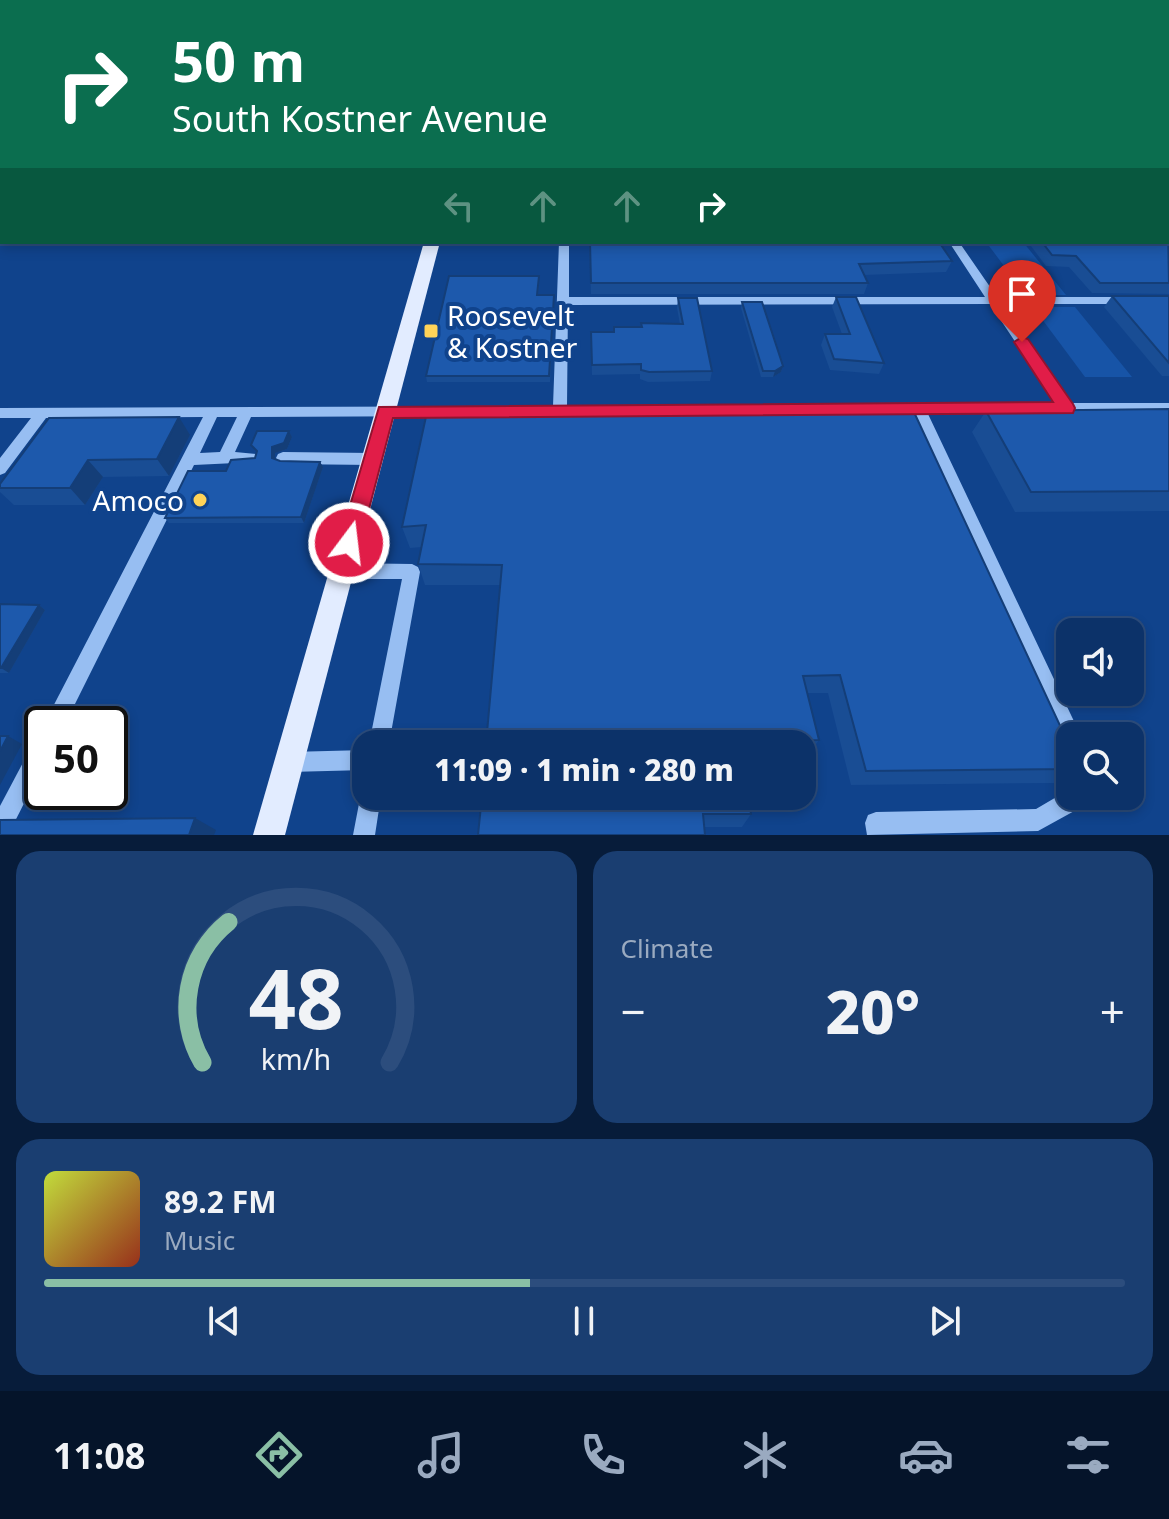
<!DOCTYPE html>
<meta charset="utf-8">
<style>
:root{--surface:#0c3269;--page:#1a3e71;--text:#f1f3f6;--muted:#9aaac0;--line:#2c4d7d;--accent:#8abfa5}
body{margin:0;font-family:"Noto Sans",sans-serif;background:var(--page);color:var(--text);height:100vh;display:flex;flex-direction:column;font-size:30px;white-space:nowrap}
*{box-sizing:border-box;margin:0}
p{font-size:26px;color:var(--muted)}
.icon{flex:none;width:44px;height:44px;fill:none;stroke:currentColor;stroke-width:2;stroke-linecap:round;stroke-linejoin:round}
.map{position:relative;height:835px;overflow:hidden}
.side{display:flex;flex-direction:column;gap:16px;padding:16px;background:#071c3a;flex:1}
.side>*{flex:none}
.hud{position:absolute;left:0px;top:0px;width:1170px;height:244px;box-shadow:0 4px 12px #0003,0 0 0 2px var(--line);background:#0b6e4f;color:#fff;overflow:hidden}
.fabs{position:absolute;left:1056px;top:618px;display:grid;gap:16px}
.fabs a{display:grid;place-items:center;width:88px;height:88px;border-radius:16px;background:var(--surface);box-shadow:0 4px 12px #0003,0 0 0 2px var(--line);font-size:40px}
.speed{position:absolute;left:24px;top:706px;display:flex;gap:16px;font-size:40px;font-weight:700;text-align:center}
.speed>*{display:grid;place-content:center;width:104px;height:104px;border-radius:50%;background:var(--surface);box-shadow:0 4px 12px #0003,0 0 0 2px var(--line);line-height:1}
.speed .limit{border:4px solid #111;border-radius:12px;background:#fff;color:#111}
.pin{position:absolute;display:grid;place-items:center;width:68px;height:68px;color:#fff;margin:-82px -34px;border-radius:50% 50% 50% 0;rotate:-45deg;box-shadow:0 0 8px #0007}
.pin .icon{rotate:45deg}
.me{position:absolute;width:88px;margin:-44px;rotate:15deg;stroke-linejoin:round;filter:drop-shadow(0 0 6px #0008)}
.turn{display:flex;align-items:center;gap:28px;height:168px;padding:0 40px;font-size:36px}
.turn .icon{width:104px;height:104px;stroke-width:2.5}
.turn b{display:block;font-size:56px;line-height:68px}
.lanes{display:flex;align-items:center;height:76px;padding:0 40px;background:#0003;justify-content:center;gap:40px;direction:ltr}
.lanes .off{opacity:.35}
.big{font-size:60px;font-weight:800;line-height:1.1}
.side .tile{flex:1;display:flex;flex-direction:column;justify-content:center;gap:12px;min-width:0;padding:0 28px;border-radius:24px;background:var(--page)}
.side .dial{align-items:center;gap:0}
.dial svg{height:208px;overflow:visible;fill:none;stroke:var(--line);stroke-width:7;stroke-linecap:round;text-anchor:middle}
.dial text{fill:var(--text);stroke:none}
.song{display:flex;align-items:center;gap:24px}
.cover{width:96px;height:96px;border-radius:12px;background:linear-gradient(135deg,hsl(70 70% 55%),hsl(10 70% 35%))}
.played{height:8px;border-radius:4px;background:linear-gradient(90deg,var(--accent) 45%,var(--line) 45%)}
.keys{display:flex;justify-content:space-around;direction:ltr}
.heat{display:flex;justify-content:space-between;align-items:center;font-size:44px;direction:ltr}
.side .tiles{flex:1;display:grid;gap:16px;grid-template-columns:1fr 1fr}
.tile:last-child{grid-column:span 2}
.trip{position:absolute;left:352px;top:730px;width:464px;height:80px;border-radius:24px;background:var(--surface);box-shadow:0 4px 12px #0003,0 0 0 2px var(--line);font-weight:800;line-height:80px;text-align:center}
.menu{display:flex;height:128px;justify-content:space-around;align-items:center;background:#05142a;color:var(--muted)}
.menu .icon{width:56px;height:56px}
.menu .current{color:var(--accent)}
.menu b{font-size:36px;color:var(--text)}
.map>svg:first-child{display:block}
.green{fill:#1754a7}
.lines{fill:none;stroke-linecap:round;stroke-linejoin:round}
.minor{fill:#97bef2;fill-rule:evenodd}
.major{fill:#e2ecff;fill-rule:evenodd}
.rail{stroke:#fff;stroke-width:3;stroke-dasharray:7 3;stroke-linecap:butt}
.wall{fill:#194d94}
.shaded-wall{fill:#143e78}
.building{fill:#1d59ac;stroke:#143e78;stroke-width:2}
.route{fill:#e11d48;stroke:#92132f;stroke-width:2}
.poi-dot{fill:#ffd358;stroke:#10438c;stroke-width:3}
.labels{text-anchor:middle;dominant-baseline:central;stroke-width:8;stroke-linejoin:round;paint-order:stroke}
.poi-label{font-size:28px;fill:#fff;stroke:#10438c;text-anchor:start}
</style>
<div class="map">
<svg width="1169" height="835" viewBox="0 0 1169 835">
<rect width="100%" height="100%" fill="#10438c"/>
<g class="green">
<polygon points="986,242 1023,242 1066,295 1026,295"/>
<polygon points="1033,307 1075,307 1132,377 1085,377"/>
</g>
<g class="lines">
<g class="minor">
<polygon points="349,0 355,0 348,2"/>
<polygon points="788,0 794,0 795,2 789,2"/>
<polygon points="1080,0 1087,0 1089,2 1082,2"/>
<polygon points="2,13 2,17 0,18 0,14"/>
<rect x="1168" y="50" width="1" height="5"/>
<rect x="0" y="113" width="2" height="4"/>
<rect x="1168" y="219" width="1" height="6"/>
<path d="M559,242H569V297H985L949,242H959L997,297H1130L1132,300L1126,304H1002L1070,403H1169V413L928,414L1081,736H1070V746L1064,743L914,414L251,417L235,452L256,454L258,458L256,462L194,465L65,724H44L203,417L46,418L5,473L0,475V458L31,418H0V408L553,406ZM990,304L1056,403L567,406L568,305ZM217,417H237L220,452L200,453Z"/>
<polygon points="283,452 373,453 378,455 380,459 378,463 373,465 283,464 278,462 276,458 278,454"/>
<polygon points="342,563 412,564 418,567 420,572 389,744 369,744 402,579 342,579 336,576 334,571 336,566"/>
<polygon points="42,737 42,768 8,835 0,835 0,806 35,740"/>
<polygon points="366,750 366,770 289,772 282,769 279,762 282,755 289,752"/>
<polygon points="366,787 366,796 381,796 375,835 353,835 362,788"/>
<polygon points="1070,789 1070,796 1090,796 1087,804 1038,831 867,835 865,823 868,815 876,812 1036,809"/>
</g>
<polygon class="major" points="424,242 440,242 285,835 253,835"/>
<polyline class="rail" points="117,2 120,0"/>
</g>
<g class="wall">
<polygon points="1100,0 1169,0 1169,34 1168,2 1103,2"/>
<polygon points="1169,229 1169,294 1092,293 1069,267 1046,266 1028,242 1168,242"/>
<polygon points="589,242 952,261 946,272 864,275 868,283 864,294 591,294"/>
<polygon points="539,282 538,295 554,295 550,382 427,382 426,376"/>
<polygon points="1112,296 1169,296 1169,376 1162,376 1104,307"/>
<polygon points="836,297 884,363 879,374 830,370 821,345 825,334 842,334 832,307"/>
<polygon points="678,298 712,371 710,381 648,382 640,379 640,374 592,375 591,332 614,332 641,327 680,324 677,308"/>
<polygon points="742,302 783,366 781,372 773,377 761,377 741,308"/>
<polygon points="1169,409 1169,511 1015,512 972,432 986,411"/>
<polygon points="427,412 1070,747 1070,775 1054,783 851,785 828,693 807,693 819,740 807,756 802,756 802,744 486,744 500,585 425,585 418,564 422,547 410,548 402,527"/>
<polygon points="49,418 190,435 169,476 103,477 85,505 14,505 0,492 0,484"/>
<polygon points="289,431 292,437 287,449 275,453 275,459 280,461 320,462 323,467 304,523 169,523 165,518 226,471 255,458 257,453 251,445"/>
<polygon points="0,604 39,605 45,610 9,673 0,673"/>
<polygon points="482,796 751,814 742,827 704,827"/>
</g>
<g class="shaded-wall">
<polygon points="0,0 14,0 11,2 2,2 2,7 0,8"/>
<polygon points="783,366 781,372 773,377 775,371"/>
<polygon points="179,417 190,435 169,476 157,459"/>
<polygon points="289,431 292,437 287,449 275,453 275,463 272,458 272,447"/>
<polygon points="88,460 103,477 85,505 70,488"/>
<polygon points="320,462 323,467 304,523 301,517"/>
<polygon points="39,605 45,610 9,673 1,668"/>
<polygon points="8,736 22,744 0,785 0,751"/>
<polygon points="195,818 216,830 214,835 189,835"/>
</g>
<g class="building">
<polygon points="124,0 169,0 167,2 121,2"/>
<polygon points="226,0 328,0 327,2 224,2"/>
<polygon points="363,0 757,0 758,2 362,2"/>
<polygon points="812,0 1039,0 1042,2 814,2"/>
<polygon points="1115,0 1169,0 1169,26 1168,2 1118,2"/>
<rect x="1168" y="60" width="1" height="130"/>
<polygon points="2,81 2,98 0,98 0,83"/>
<polygon points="1168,229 1169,283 1100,283 1076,256 1052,255 1042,242 1168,242"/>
<polygon points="590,242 939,242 952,261 859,264 868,283 591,283"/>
<polygon points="449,276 539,276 537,295 554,295 549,376 426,376"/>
<polygon points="1112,296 1169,296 1169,363"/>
<polygon points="836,297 856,297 884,363 834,359 825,334 850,334"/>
<polygon points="678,298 697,298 712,371 649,372 641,370 641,364 592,365 591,332 614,332 614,327 642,327 641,323 683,324"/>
<polygon points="742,302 762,302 783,366 775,371 763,371"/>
<polygon points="1169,409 1169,491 1031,492 986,411"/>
<polygon points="913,410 1070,747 1070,769 866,771 840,675 803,676 819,740 782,741 782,744 486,744 502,565 418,564 426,525 402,527 427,412"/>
<polygon points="179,417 157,459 88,460 70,488 0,488 0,484 49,418"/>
<polygon points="257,431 289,431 284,443 272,447 272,458 280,461 320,462 301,517 165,518 188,471 226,471 231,460 255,458 257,451 251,445"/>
<polygon points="0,604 39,605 1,668 0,668"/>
<polygon points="0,736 8,736 0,751"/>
<polygon points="482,796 748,796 751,814 703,814 705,835 478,835"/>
<polygon points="195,818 189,835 0,835 0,820"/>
</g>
<polygon class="route" points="1022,337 1028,339 1073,404 1075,408 1073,413 393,418 360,543 357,550 349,552 342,550 339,543 379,407 1053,402 1014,342"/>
<g class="poi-dot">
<rect x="423" y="323" width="16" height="16" rx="4"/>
<circle cx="200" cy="500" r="8"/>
</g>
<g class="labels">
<g class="poi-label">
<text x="447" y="315">Roosevelt<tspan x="447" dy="32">&amp; Kostner</tspan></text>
<text x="184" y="500" text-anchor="end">Amoco</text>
</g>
</g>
</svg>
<div class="fabs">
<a><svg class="icon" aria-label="sound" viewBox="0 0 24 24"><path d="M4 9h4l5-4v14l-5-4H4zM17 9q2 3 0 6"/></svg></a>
<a><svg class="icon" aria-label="search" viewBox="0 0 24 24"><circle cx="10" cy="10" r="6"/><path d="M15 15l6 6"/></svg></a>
</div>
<div class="speed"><div class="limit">50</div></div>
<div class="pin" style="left:1022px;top:342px;background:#d93025"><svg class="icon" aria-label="arrive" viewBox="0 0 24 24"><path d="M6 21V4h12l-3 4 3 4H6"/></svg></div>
<svg class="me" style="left:349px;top:543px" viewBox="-20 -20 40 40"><circle r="17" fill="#e11d48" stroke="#fff" stroke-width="3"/><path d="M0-11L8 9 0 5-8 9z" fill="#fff"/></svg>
<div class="trip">11:09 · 1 min · 280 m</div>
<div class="hud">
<div class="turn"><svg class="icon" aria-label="right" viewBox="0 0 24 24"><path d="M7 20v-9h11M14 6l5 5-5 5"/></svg><div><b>50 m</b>South Kostner Avenue</div></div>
<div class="lanes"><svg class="icon off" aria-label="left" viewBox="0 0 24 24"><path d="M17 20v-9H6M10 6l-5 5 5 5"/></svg><svg class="icon off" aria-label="ahead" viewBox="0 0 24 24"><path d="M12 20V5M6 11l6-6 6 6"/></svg><svg class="icon off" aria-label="ahead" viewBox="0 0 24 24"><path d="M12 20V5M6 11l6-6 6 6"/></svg><svg class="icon" aria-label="right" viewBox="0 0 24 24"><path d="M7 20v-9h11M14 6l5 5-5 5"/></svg></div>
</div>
</div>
<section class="side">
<div class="tiles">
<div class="tile dial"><svg viewBox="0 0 100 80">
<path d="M14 69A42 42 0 1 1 86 69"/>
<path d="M14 69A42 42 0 0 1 24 15" stroke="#8abfa5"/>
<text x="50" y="56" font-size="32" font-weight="700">48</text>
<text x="50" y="72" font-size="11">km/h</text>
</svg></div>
<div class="tile"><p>Climate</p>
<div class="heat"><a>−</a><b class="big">20°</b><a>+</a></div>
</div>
<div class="tile">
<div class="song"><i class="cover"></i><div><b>89.2 FM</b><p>Music</p></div></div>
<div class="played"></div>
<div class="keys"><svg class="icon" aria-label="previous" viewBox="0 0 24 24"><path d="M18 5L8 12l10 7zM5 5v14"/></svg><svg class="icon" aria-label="pause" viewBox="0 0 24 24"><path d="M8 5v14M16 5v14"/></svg><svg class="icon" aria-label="next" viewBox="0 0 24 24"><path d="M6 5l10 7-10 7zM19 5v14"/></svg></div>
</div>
</div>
</section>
<nav class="menu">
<b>11:08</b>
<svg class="icon current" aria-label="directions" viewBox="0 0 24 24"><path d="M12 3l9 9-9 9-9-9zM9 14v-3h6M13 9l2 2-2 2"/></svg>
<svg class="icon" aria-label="music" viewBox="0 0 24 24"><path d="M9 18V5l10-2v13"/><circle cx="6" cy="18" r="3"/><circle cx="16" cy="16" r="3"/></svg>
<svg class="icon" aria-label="phone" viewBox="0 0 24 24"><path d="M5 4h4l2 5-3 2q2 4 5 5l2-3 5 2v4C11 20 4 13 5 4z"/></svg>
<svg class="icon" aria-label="climate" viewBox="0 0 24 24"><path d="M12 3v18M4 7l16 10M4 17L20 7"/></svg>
<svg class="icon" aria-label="car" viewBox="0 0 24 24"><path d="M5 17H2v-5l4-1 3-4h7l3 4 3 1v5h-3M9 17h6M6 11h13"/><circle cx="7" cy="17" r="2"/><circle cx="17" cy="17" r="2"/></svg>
<svg class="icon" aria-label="filters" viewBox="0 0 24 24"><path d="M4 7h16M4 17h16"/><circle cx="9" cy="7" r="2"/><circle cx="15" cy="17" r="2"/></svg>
</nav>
